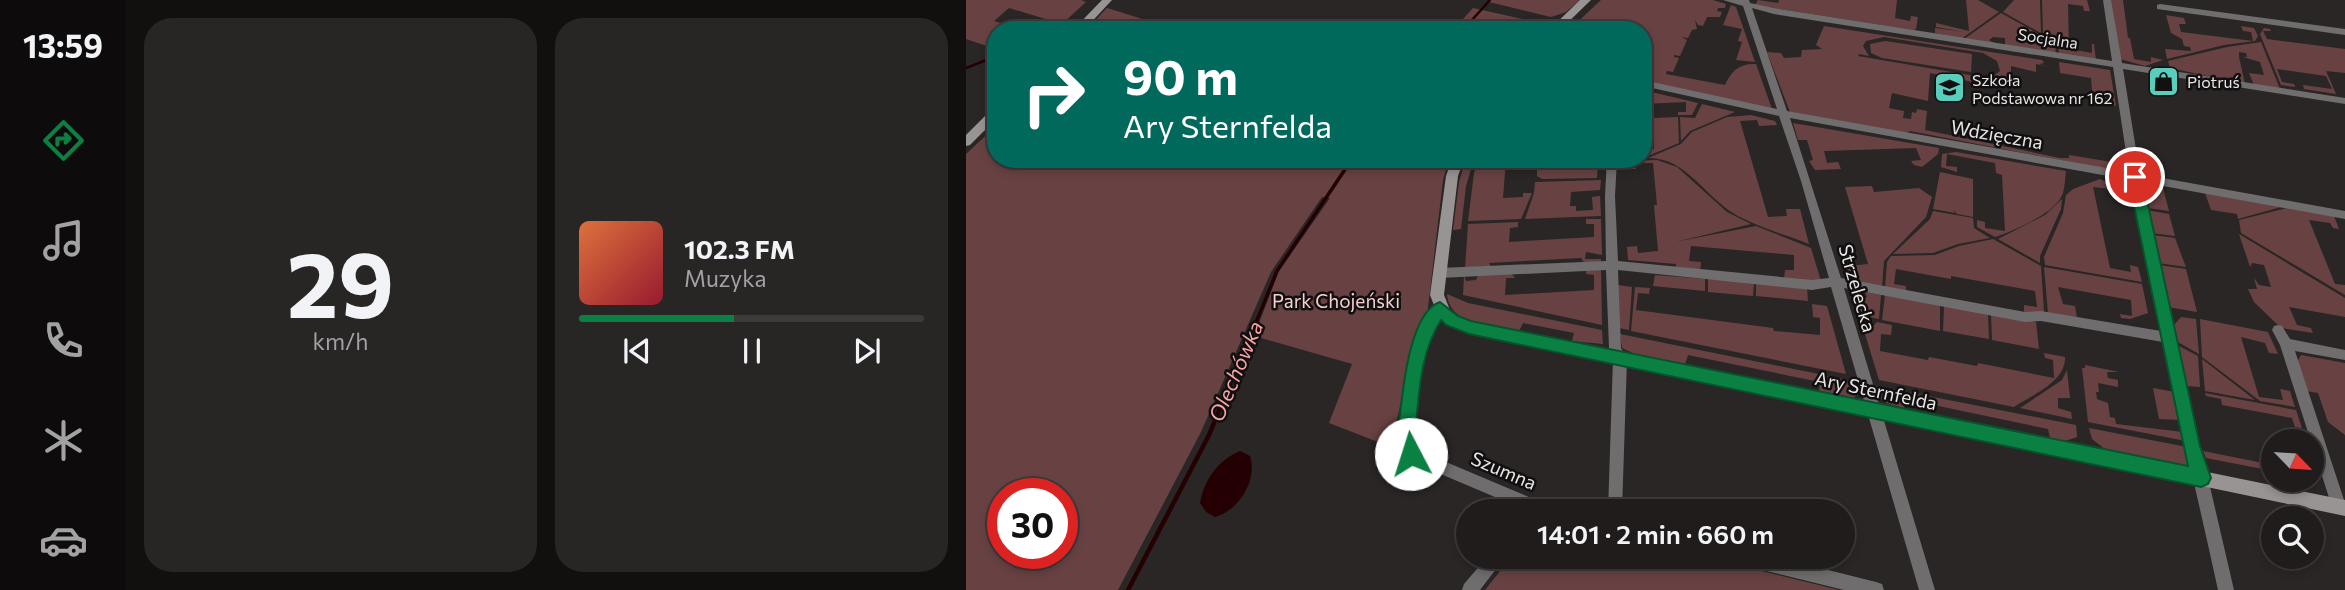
<!DOCTYPE html>
<html lang="pl">
<meta charset="utf-8">
<style>
:root{--surface:#201c1c;--page:#282525;--text:#f1f3f6;--muted:#a2a1a3;--line:#3d3a3b;--accent:#0b8043}
body{margin:0;font-family:Commissioner,sans-serif;background:var(--page);color:var(--text);height:100vh;display:flex;flex-direction:column;font-size:26px;white-space:nowrap}
*{box-sizing:border-box;margin:0}
p{font-size:23px;color:var(--muted)}
.icon{flex:none;width:38px;height:38px;fill:none;stroke:currentColor;stroke-width:2;stroke-linecap:round;stroke-linejoin:round}
.map{position:relative;flex:1;overflow:hidden}
.details{display:flex;flex-direction:column;gap:18px;padding:18px;background:#120f0f;width:840px}
.details>*{flex:none}
.top-card{position:absolute;left:21px;top:21px;width:665px;height:147px;border-radius:28px;box-shadow:0 4px 10px #0003,0 0 0 2px var(--line);background:#00695c;color:#fff;overflow:hidden}
.needle{width:46px;rotate:115deg}
.buttons{position:absolute;left:1295px;top:429px;display:grid;gap:14px}
.buttons a{display:grid;place-items:center;width:63px;height:63px;border-radius:50%;background:var(--surface);box-shadow:0 4px 10px #0003,0 0 0 2px var(--line);font-size:35px}
.speed{position:absolute;left:21px;top:478px;display:flex;gap:14px;font-size:35px;font-weight:700;text-align:center}
.speed>*{display:grid;place-content:center;width:91px;height:91px;border-radius:50%;background:var(--surface);box-shadow:0 4px 10px #0003,0 0 0 2px var(--line);line-height:1}
.speed .limit{border:10px solid #d22;background:#fff;color:#111}
.pin{position:absolute;display:grid;place-items:center;width:60px;height:60px;color:#fff;margin:-30px;border:4px solid #fff;border-radius:50%;box-shadow:0 2px 7px #0007}
.me{position:absolute;width:77px;margin:-38px;rotate:355deg;stroke-linejoin:round;filter:drop-shadow(0 0 5px #0008)}
.turn{display:flex;align-items:center;gap:24px;height:147px;padding:0 21px;font-size:32px}
.turn .icon{width:91px;height:91px;stroke-width:2.5}
.turn b{display:block;font-size:49px;line-height:60px}
.details .widget{flex:1;display:flex;flex-direction:column;justify-content:center;gap:10px;min-width:0;padding:0 24px;border-radius:28px;background:var(--page)}
.details .dial{align-items:center;gap:0}
.dial b{font-size:91px;line-height:1}
.song{display:flex;align-items:center;gap:21px}
.cover{width:84px;height:84px;border-radius:10px;background:linear-gradient(135deg,hsl(20 70% 55%),hsl(350 70% 35%))}
.played{height:7px;border-radius:4px;background:linear-gradient(90deg,var(--accent) 45%,var(--line) 45%)}
.keys{display:flex;justify-content:space-around;direction:ltr}
.details .tiles{flex:1;display:grid;gap:18px;grid-template-columns:repeat(2,1fr)}
.trip{position:absolute;left:490px;top:499px;width:399px;height:70px;border-radius:35px;background:var(--surface);box-shadow:0 4px 10px #0003,0 0 0 2px var(--line);font-weight:600;line-height:70px;text-align:center}
main{display:flex;flex:1;min-height:0}
.tabs{display:flex;flex-direction:column;width:126px;justify-content:space-around;align-items:center;background:#0d0b0b;color:var(--muted)}
.tabs .icon{width:49px;height:49px}
.tabs .current{color:var(--accent)}
.tabs b{font-size:32px;color:var(--text)}
.map>svg:first-child{display:block}
.green{fill:#684242;fill-rule:evenodd}
.water{fill:#240002}
.lines{fill:none;stroke-linecap:round;stroke-linejoin:round}
.stream-far2{stroke:#240002;stroke-width:2.5}
.stream-far1{stroke:#240002;stroke-width:3.5}
.stream{stroke:#240002;stroke-width:4.5}
.street{fill:#6f6d6d;fill-rule:evenodd}
.secondary{fill:#989494;fill-rule:evenodd}
.route{fill:#0b8043;stroke:#07532c;stroke-width:2}
.labels{text-anchor:middle;dominant-baseline:central;stroke-width:5;stroke-linejoin:round;paint-order:stroke}
.far-street-label{font-size:16px;fill:#e8e5e5;stroke:#110f0f}
.far-poi-label{font-size:16px;fill:#e8e5e5;stroke:#110f0f;text-anchor:start}
.street-label{font-size:19px;fill:#e8e5e5;stroke:#110f0f}
.park-label{font-size:19px;fill:#f5d0cf;stroke:#110f0f}
.water-label{font-size:21px;font-style:italic;fill:#fba4a5;stroke:#110f0f}
</style>
<main>
<nav class="tabs">
<b>13:59</b>
<svg class="icon current" aria-label="directions" viewBox="0 0 24 24"><path d="M12 3l9 9-9 9-9-9zM9 14v-3h6M13 9l2 2-2 2"/></svg>
<svg class="icon" aria-label="music" viewBox="0 0 24 24"><path d="M9 18V5l10-2v13"/><circle cx="6" cy="18" r="3"/><circle cx="16" cy="16" r="3"/></svg>
<svg class="icon" aria-label="phone" viewBox="0 0 24 24"><path d="M5 4h4l2 5-3 2q2 4 5 5l2-3 5 2v4C11 20 4 13 5 4z"/></svg>
<svg class="icon" aria-label="climate" viewBox="0 0 24 24"><path d="M12 3v18M4 7l16 10M4 17L20 7"/></svg>
<svg class="icon" aria-label="car" viewBox="0 0 24 24"><path d="M5 17H2v-5l4-1 3-4h7l3 4 3 1v5h-3M9 17h6M6 11h13"/><circle cx="7" cy="17" r="2"/><circle cx="17" cy="17" r="2"/></svg>
</nav>
<section class="details">
<div class="tiles">
<div class="widget dial"><b>29</b><p>km/h</p></div>
<div class="widget">
<div class="song"><i class="cover"></i><div><b>102.3 FM</b><p>Muzyka</p></div></div>
<div class="played"></div>
<div class="keys"><svg class="icon" aria-label="previous" viewBox="0 0 24 24"><path d="M18 5L8 12l10 7zM5 5v14"/></svg><svg class="icon" aria-label="pause" viewBox="0 0 24 24"><path d="M8 5v14M16 5v14"/></svg><svg class="icon" aria-label="next" viewBox="0 0 24 24"><path d="M6 5l10 7-10 7zM19 5v14"/></svg></div>
</div>
</div>
</section>
<div class="map">
<svg width="1379" height="590" viewBox="0 0 1379 590">
<rect width="100%" height="100%" fill="#2a2626"/>
<g class="green">
<polygon points="0,0 115,0 120,2 96,24 43,8 28,21 57,30 30,30 30,49 0,39"/>
<polygon points="525,0 614,0 600,12 585,17 523,2"/>
<path d="M635,0H747L760,4L759,8H752L751,11L756,12L754,17H741L737,26L732,25L729,20L731,29L726,30L722,38L716,37L721,40L714,56L708,55V57L713,58L707,72L701,71L700,74L759,85C765,71 774,63 790,64L806,109L677,81V30H636L639,21L633,20L626,30H603Z"/>
<polygon points="792,0 812,3 813,0 931,0 929,18 944,21 945,16 952,17 950,29 947,30 789,5"/>
<polygon points="1000,0 1012,0 1033,12 995,39 969,33 969,28 998,32 970,27 970,23 1003,31"/>
<polygon points="1048,0 1074,0 1075,33 1037,12"/>
<polygon points="1076,0 1121,0 1124,11 1118,11 1117,6 1102,4 1103,49 1126,53 1126,44 1128,44 1130,60 1093,54 1092,43 1077,34"/>
<polygon points="1144,0 1157,0 1162,38 1164,38 1168,59 1185,62 1185,57 1197,60 1179,66 1154,59"/>
<polygon points="765,5 770,7 789,62 770,60 776,42 772,41 776,29 757,25"/>
<polygon points="141,8 212,30 120,30"/>
<polygon points="507,8 574,23 580,30 487,30"/>
<polygon points="1035,13 1089,43 1090,54 1039,46 1039,38 1027,37 1023,40 1028,43 1024,44 998,39"/>
<polygon points="1200,15 1218,18 1220,24 1213,24 1215,32 1287,41 1285,32 1277,31 1275,26 1288,28 1292,36 1289,41 1258,45 1201,59 1199,49 1225,51 1224,47 1218,46 1216,39 1205,33"/>
<path d="M858,26L1076,60L1078,63L1073,64L1083,67L1070,64V72L1045,66V84L1022,80L1021,85L964,73L962,101L926,93L923,108L938,111L937,118L945,119L946,112L950,113L951,109L961,111L959,130L1094,158H1103V155L1158,164L1159,169L1146,167V170L944,131L940,133L824,112L801,52L815,53L818,58L835,57L836,50L856,49L850,45ZM918,37L1017,53L1031,61L1034,71L1027,76L1015,77L892,56L893,54L903,56L897,46L900,41Z"/>
<polygon points="1298,28 1304,29 1305,31 1297,31 1301,39 1379,49 1379,73 1360,71 1370,94 1338,89 1337,85 1366,89 1360,76 1311,69 1316,82 1328,84 1329,87 1315,85 1294,34"/>
<polygon points="919,41 1006,54 1005,72 916,58 905,53 904,44"/>
<polygon points="1295,42 1314,89 1288,85 1283,73 1298,75 1294,62 1277,57 1281,57 1280,53 1273,52 1273,57 1279,84 1204,68 1202,61 1261,47"/>
<polygon points="1093,62 1144,70 1150,106 1127,103 1125,78 1094,73"/>
<polygon points="681,91 732,103 726,115 712,115 712,112 720,112 720,102 677,104 677,92"/>
<polygon points="736,104 769,112 724,131 715,141 714,117 729,118"/>
<path d="M785,115L809,121L811,125L793,126L791,120L774,121L802,217L821,216L820,209H834L843,244C818,234 790,227 767,213C738,195 719,157 682,158L715,144L726,132L761,117Z"/>
<polygon points="712,117 713,143 682,156 677,154 677,149 688,149 688,118"/>
<polygon points="827,123 973,148 972,154 956,167 948,165 945,161 955,160 950,148 858,151 861,163 872,162 875,169 849,170 843,161 847,160 841,140 832,140"/>
<path d="M30,126V159H483L477,180L461,316L445,356L425,447L363,423L386,364L288,336L313,271L364,198L356,197L305,272L235,432L152,590H0V154ZM37,494H96V553H37Z"/>
<path d="M990,152L1100,171C1099,178 1099,186 1097,193C1091,213 1047,231 1029,237L1011,227V220L1019,222V228L1039,231L1036,175L1030,173L1029,163L981,154L980,166L991,167V172L975,167L976,154Z"/>
<polygon points="500,159 508,159 500,186 495,229 487,230 493,182"/>
<polygon points="513,159 540,159 537,198 557,197 557,193 566,193 555,219 502,221 508,173"/>
<polygon points="571,159 608,159 609,169 626,168 627,161 632,161 631,178 576,179 571,176"/>
<polygon points="691,160 711,167 761,212 785,224 709,242 790,226 845,248 855,281 818,279 819,270 828,270 828,255 725,246 723,261 735,262 734,272 710,267 710,264 662,260 661,247 671,246 672,253 692,251 688,205 691,205 687,163 670,163 670,169 660,169 660,161"/>
<polygon points="974,172 1007,179 1007,217 991,214 987,209 989,213 967,209"/>
<polygon points="1134,179 1158,191 1158,197 1147,195 1146,189 1127,187 1144,268 1165,272 1164,265 1172,267 1176,282 1079,265 1078,257 1097,213 1100,195 1107,189"/>
<polygon points="635,180 634,190 605,192 604,206 610,206 610,211 627,210 626,197 634,196 635,216 559,219 568,193 569,182"/>
<polygon points="1174,184 1197,188 1203,211 1181,208"/>
<polygon points="906,186 908,192 953,188 966,197 960,217 918,261 916,287 882,281 875,260 881,260 883,266 902,264 879,187"/>
<polygon points="1239,193 1315,207 1272,219 1271,214 1245,210"/>
<polygon points="1096,199 1095,209 1074,256 1074,263 1032,239 1079,215"/>
<polygon points="1321,208 1368,216 1373,229 1367,228 1364,223 1343,220 1369,284 1379,285 1379,295 1275,233 1273,220"/>
<polygon points="1180,210 1203,214 1209,236 1185,233"/>
<polygon points="967,211 1007,218 1008,228 1024,238 992,244 967,253 927,254 964,219"/>
<polygon points="620,219 635,219 636,255 620,252 619,259 635,259 635,263 619,264 615,258 523,263 526,268 499,269 502,224 552,222 552,227 544,228 543,242 628,237 628,224 620,224"/>
<polygon points="1273,234 1379,298 1379,317 1323,307 1331,325 1345,328 1347,333 1315,328 1288,302 1282,289 1291,289 1288,278 1293,285 1305,287 1298,265 1286,263 1284,267"/>
<polygon points="1186,235 1209,238 1220,267 1192,263"/>
<polygon points="1027,239 1075,266 1078,312 1058,314 1058,305 1071,307 1069,291 985,276 985,279 930,269 928,284 940,286 940,292 919,288 921,262 925,256 969,255 993,246"/>
<polygon points="1193,265 1220,269 1231,312 1202,307"/>
<polygon points="1078,267 1176,284 1182,313 1164,319 1155,318 1154,314 1166,316 1165,300 1092,287 1097,304 1109,306 1111,318 1082,313"/>
<polygon points="620,269 635,270 636,325 497,295 498,275 500,281 510,280 512,275 545,273 549,278 540,278 539,295 628,290 628,275 620,274"/>
<polygon points="689,275 739,279 739,291 687,286"/>
<polygon points="742,279 788,283 787,296 742,292"/>
<polygon points="790,283 841,288 842,301 790,296"/>
<polygon points="652,285 666,287 663,330 653,328"/>
<polygon points="669,287 684,288 683,294 672,293 670,310 807,328 808,331 854,335 854,318 847,317 846,304 861,306 880,374 665,331"/>
<polygon points="899,292 915,295 913,319 893,315 890,309 899,309 896,298 901,297"/>
<path d="M481,294L502,303L636,330L637,344L606,341L608,333L557,323L553,331C529,326 483,326 481,294Z"/>
<polygon points="919,295 974,305 974,331 916,320"/>
<polygon points="978,306 1022,314 1023,339 977,331"/>
<polygon points="1025,314 1070,322 1073,349 1026,340"/>
<polygon points="1215,317 1230,319 1233,354 1210,341 1207,326"/>
<polygon points="1234,319 1302,332 1312,354 1303,353 1299,343 1275,337 1293,397 1317,400 1314,389 1324,391 1329,407 1294,401 1236,357"/>
<path d="M911,322L926,325L925,335L915,334L914,351L962,360L963,357L1011,366L1012,363L1088,378L1087,360L1079,358L1078,353L1099,357C1100,382 1066,395 1048,407L913,380L899,334Z"/>
<polygon points="654,334 892,382 894,392 887,398 853,391 854,382 722,355 719,364 673,356 656,348"/>
<polygon points="1213,346 1232,356 1234,387 1220,386"/>
<polygon points="1335,355 1379,363 1379,435 1362,422 1352,393 1340,391 1331,362"/>
<polygon points="1236,359 1289,400 1239,391"/>
<polygon points="1119,365 1153,372 1141,372 1142,378 1152,380 1152,387 1132,383 1133,392 1130,392 1131,399 1142,403 1144,417 1149,418 1150,424 1217,432 1220,441 1122,422 1116,368 1119,368"/>
<polygon points="1101,370 1104,398 1092,398 1092,408 1105,412 1106,419 1054,408 1096,380"/>
<path d="M906,385L1110,425L1111,437L1099,441L1084,438L1082,429L939,399L938,408C921,404 911,402 906,385Z"/>
<polygon points="1187,388 1209,392 1214,420 1193,419"/>
<polygon points="1239,393 1330,410 1336,428 1329,427 1326,418 1256,405 1255,399 1240,396"/>
<polygon points="1123,428 1221,447 1225,465 1223,467 1140,450 1126,439"/>
<polygon points="1237,451 1307,465 1307,471 1240,458"/>
<polygon points="546,556 739,557 873,590 519,590"/>
</g>
<path class="water" d="M274,451L284,456C292,480 272,511 249,517L240,512L234,503C238,480 252,460 274,451Z"/>
<g class="lines">
<g class="stream-far2">
<polyline points="497,30 524,0"/>
<polyline points="0,68 30,56"/>
</g>
<polyline class="stream-far1" points="278,352 311,271 386,159"/>
<polyline class="stream" points="162,590 243,435 278,350"/>
<g class="street">
<path d="M757,0H783L784,3L808,8L1146,61L1137,0H1145L1156,63L1379,98V104L1157,69L1174,174L1379,211V219L1175,182L1232,446L1242,478L1268,590H1252C1234,507 1214,425 1197,342L1075,321L1059,322L878,288L969,590H953L865,287L846,290L652,270L655,348L661,359L656,511H642L647,359L643,348L640,270L474,278L468,273L474,268L640,261L639,196L641,159H651L649,196L652,261L846,280L863,278L835,181L813,116L677,86V80L811,109L777,6ZM786,8L808,14L1147,67L1163,172L821,111ZM824,118L1164,180L1195,331L1075,311L1059,312L875,278Z"/>
<polygon points="1194,4 1379,29 1379,35 1191,9 1191,5"/>
<path d="M474,303L478,304L480,308C474,320 467,330 462,343C451,375 450,409 446,443L454,451L563,497L592,506L594,511H562L444,461L432,445C435,414 444,317 474,303Z"/>
<polygon points="1312,325 1316,326 1324,339 1379,350 1379,360 1329,351 1379,503 1378,512 1373,514 1368,512 1366,507 1314,345 1306,330 1308,326"/>
<polygon points="522,556 540,556 514,590 496,590 498,584"/>
<polygon points="764,556 806,556 910,582 916,584 918,590 878,590 772,564 766,562"/>
</g>
<g class="secondary">
<polygon points="136,0 146,0 118,30 107,30"/>
<polygon points="614,0 625,0 594,30 583,30"/>
<polygon points="30,108 30,119 4,145 0,146 0,135 26,109"/>
<polygon points="486,159 498,159 492,176 478,295 484,310 500,321 1379,500 1379,516 491,330 473,318 464,295 480,176"/>
</g>
</g>
<path class="route" d="M1169,172L1176,177L1234,446L1245,478L1242,484L1235,487L503,334L480,325L475,320C452,356 453,402 448,443L454,454L452,460L445,462C438,460 433,454 431,447C428,438 432,424 434,415C437,388 444,312 474,302L492,316L505,321L1222,466L1162,177Z"/>
<defs>
<symbol id="shop-square" viewBox="-11 -11 22 22"><rect x="-9" y="-9" width="18" height="18" rx="4" fill="#5acebd" stroke="#110f0f"/><path d="M-5-2.5h2.3a2.7 3.5 0 0 1 5.4 0H5L5.5 6h-11ZM-1.5-2.5h3a1.5 2.3 0 0 0-3 0Z" fill="#111"/></symbol>
<symbol id="school-square" viewBox="-11 -11 22 22"><rect x="-9" y="-9" width="18" height="18" rx="4" fill="#5acebd" stroke="#110f0f"/><path d="M0-5L7-2L0 1L-7-2ZM-4 1L0 2.5L4 1V4Q0 6-4 4Z" fill="#111"/></symbol>
</defs>
<g fill-rule="evenodd">
<use href="#shop-square" x="1180" y="64" width="35" height="35"/>
<use href="#school-square" x="966" y="70" width="35" height="35"/>
</g>
<g class="labels">
<g class="far-street-label">
<text transform="translate(1082 38) rotate(9)">Socjalna</text>
</g>
<g class="far-poi-label">
<text x="1006" y="79">Szkoła<tspan x="1006" dy="18">Podstawowa nr 162</tspan></text>
<text x="1221" y="81">Piotruś</text>
</g>
<g class="street-label">
<text transform="translate(1031 134) rotate(10)">Wdzięczna</text>
<text transform="translate(892 288) rotate(74)">Strzelecka</text>
<text transform="translate(910 390) rotate(12)">Ary Sternfelda</text>
<text transform="translate(538 470) rotate(23)">Szumna</text>
</g>
<g class="park-label">
<text x="370" y="300">Park Chojeński</text>
</g>
<g class="water-label">
<text transform="translate(269 371) rotate(-67)">Olechówka</text>
</g>
</g>
</svg>
<div class="buttons">
<a><svg class="needle" viewBox="-14 -14 28 28"><path d="M0-13l5 13h-10z" fill="#e53935"/><path d="M0 13l5-13h-10z" fill="#a2a1a3"/></svg></a>
<a><svg class="icon" aria-label="search" viewBox="0 0 24 24"><circle cx="10" cy="10" r="6"/><path d="M15 15l6 6"/></svg></a>
</div>
<div class="speed"><div class="limit">30</div></div>
<div class="pin" style="left:1169px;top:177px;background:#d93025"><svg class="icon" aria-label="arrive" viewBox="0 0 24 24"><path d="M6 21V4h12l-3 4 3 4H6"/></svg></div>
<svg class="me" style="left:445px;top:454px" viewBox="-20 -20 40 40"><circle r="19" fill="#fff"/><path d="M0-13L10 11 0 6-10 11z" fill="#0b8043"/></svg>
<div class="trip">14:01 · 2 min · 660 m</div>
<div class="top-card">
<div class="turn"><svg class="icon" aria-label="right" viewBox="0 0 24 24"><path d="M7 20v-9h11M14 6l5 5-5 5"/></svg><div><b>90 m</b>Ary Sternfelda</div></div>
</div>
</div>
</main>
